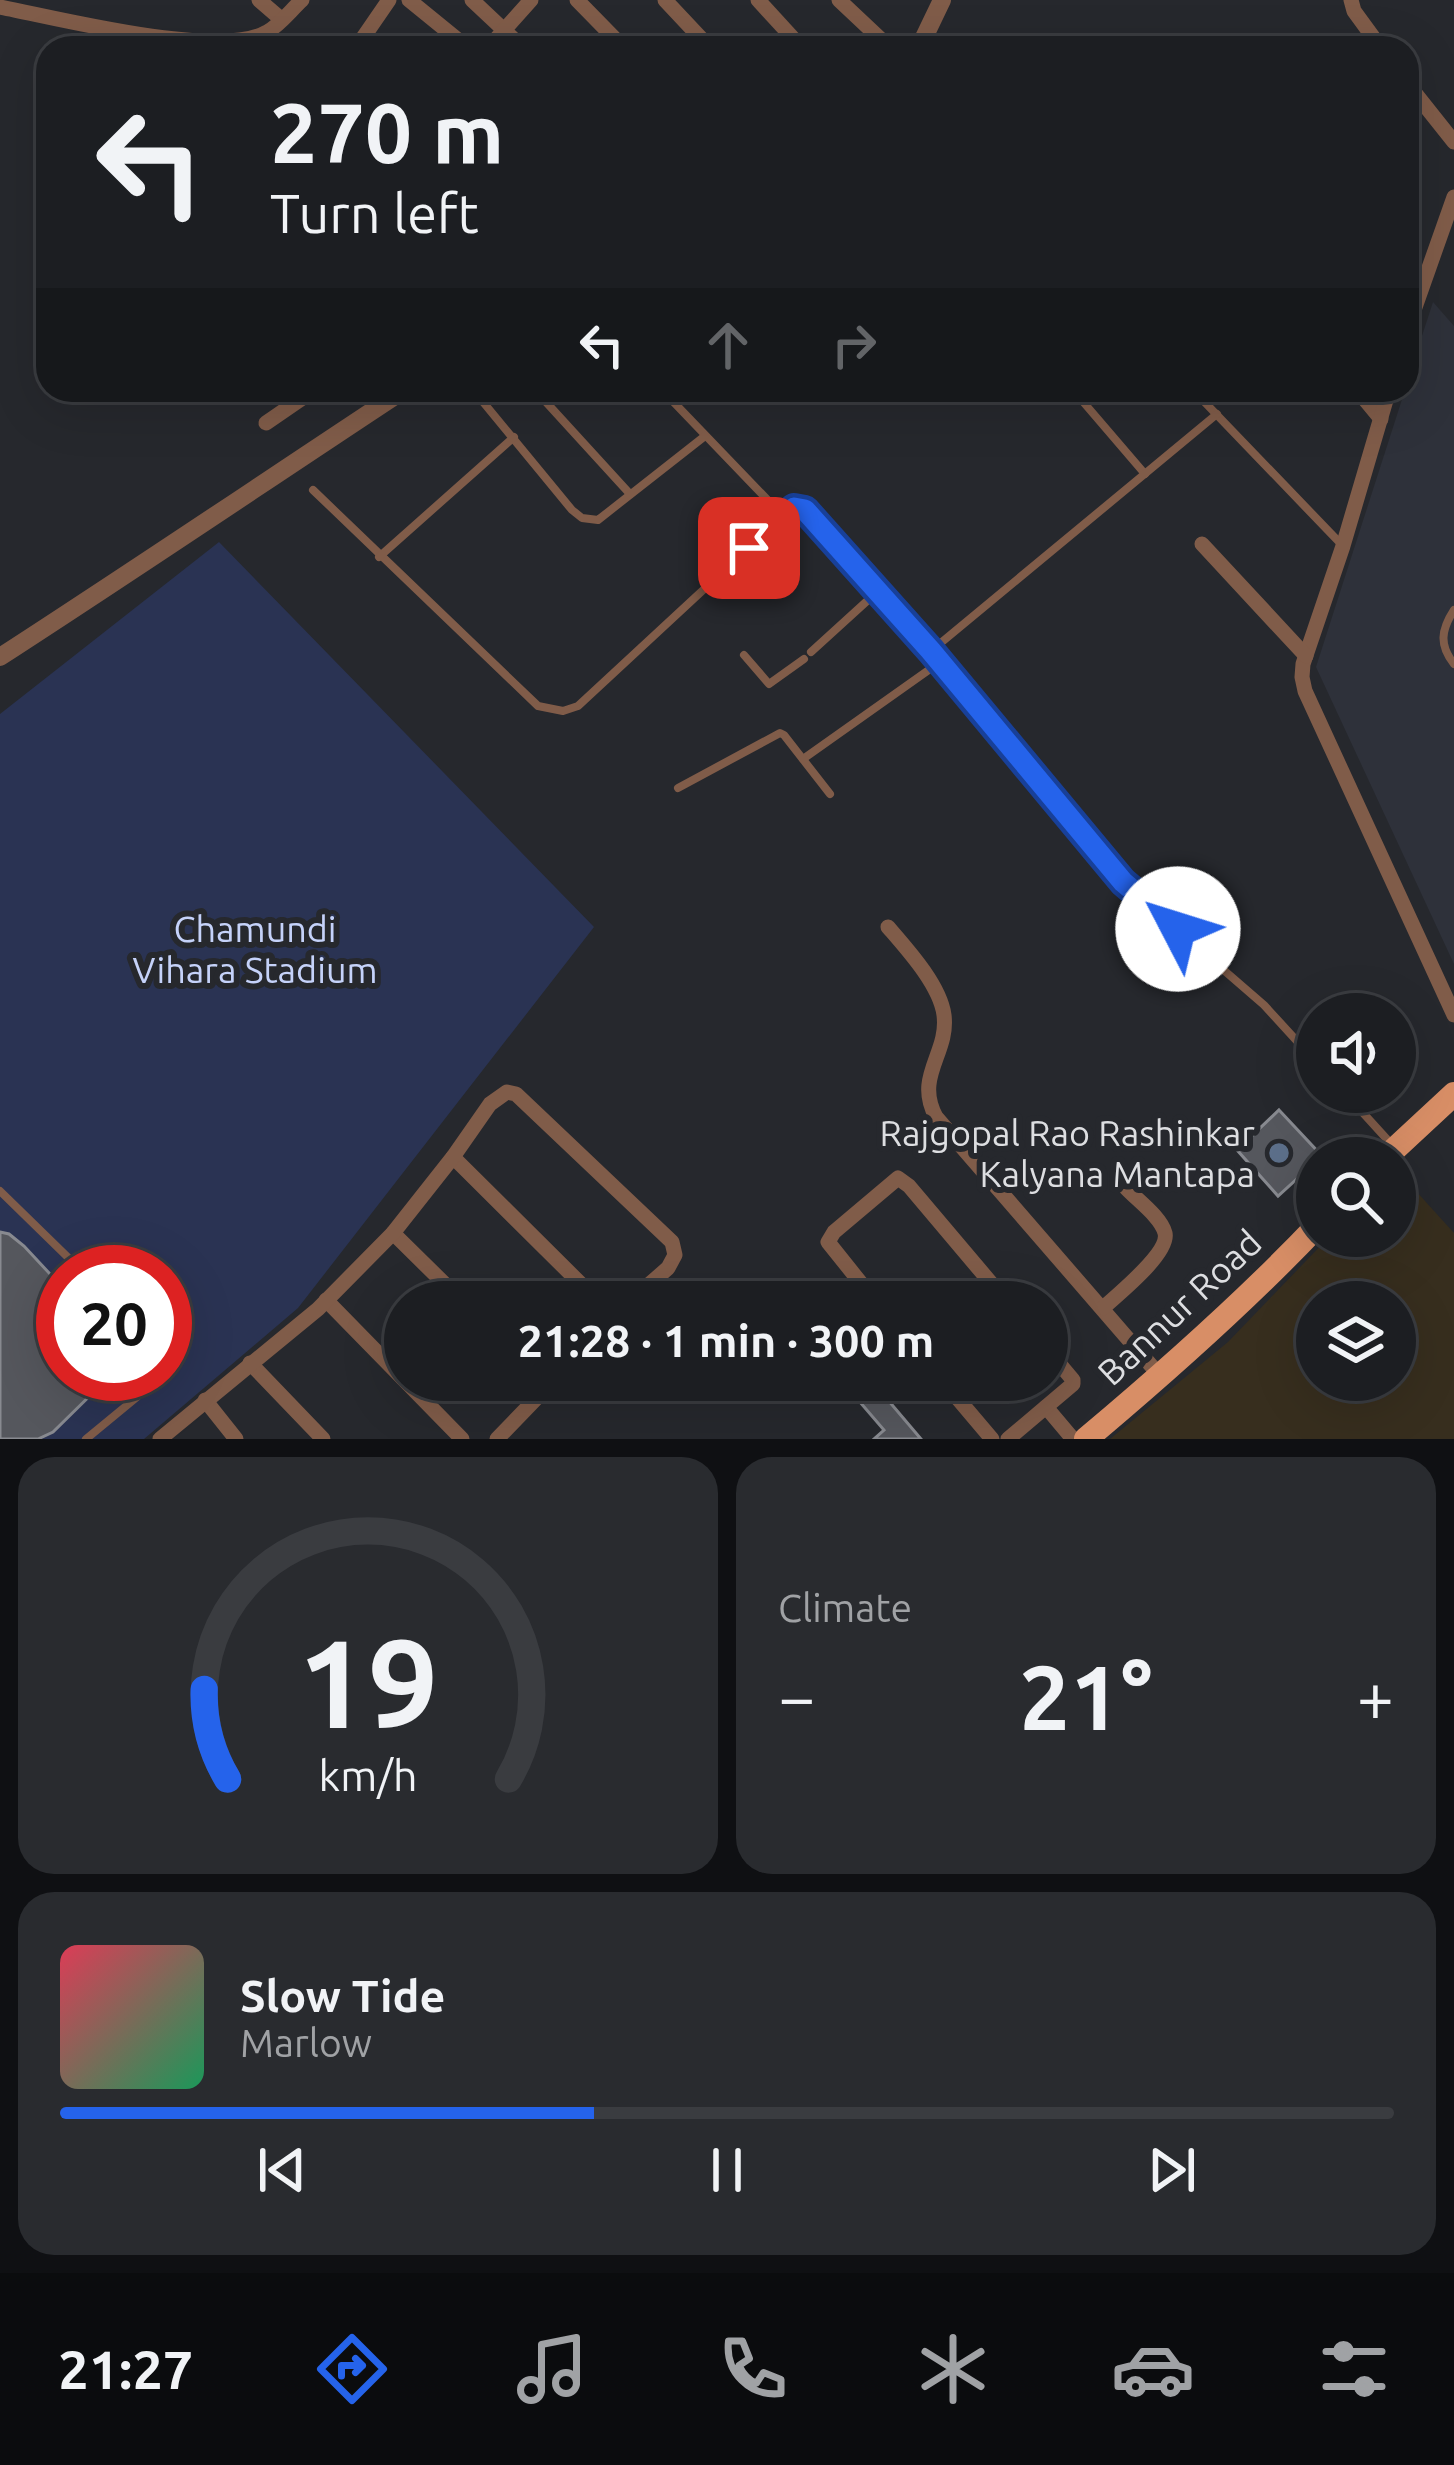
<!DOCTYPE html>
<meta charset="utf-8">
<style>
:root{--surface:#1c1e22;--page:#292b2f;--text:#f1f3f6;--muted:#a0a2a5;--line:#3a3c40;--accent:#2563eb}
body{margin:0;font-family:Ubuntu,sans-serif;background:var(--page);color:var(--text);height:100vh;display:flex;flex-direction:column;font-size:45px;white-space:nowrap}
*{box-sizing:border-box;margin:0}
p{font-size:39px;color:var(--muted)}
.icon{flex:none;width:66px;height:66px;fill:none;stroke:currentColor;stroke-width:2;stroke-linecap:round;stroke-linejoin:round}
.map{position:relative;height:1439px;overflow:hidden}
.panel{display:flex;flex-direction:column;gap:18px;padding:18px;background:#0f1013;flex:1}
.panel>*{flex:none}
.top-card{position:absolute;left:36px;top:36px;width:1383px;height:366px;border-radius:36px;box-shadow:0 12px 48px #0002,0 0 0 3px var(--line);background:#1c1e22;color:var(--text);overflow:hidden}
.buttons{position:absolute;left:1296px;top:993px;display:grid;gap:24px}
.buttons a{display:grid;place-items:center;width:120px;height:120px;border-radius:50%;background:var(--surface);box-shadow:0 12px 48px #0002,0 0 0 3px var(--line);font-size:60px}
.speed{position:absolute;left:36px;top:1245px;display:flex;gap:24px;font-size:60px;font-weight:700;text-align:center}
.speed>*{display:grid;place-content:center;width:156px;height:156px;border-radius:50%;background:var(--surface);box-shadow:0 12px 48px #0002,0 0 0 3px var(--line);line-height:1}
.speed .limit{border:18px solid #d22;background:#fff;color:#111}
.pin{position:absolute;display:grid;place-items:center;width:102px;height:102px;color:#fff;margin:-51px;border-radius:24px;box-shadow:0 6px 18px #0006}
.me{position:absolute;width:132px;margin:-66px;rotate:310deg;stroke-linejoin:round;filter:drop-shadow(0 0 9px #0008)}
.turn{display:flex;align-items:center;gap:42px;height:252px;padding:0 36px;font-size:54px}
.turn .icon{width:156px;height:156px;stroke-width:2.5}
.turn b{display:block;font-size:84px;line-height:102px}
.lanes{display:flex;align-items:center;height:114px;padding:0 36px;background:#0003;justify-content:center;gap:60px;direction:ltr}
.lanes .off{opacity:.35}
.big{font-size:90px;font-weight:600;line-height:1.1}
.panel .widget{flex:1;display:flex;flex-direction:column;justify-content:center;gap:18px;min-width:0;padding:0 42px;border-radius:36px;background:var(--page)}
.panel .dial{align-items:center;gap:0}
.dial svg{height:312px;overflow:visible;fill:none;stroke:var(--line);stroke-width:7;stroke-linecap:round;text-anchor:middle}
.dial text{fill:var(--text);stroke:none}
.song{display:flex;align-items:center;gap:36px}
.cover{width:144px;height:144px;border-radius:18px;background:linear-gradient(135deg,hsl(350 70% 55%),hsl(150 70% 35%))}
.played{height:12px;border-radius:6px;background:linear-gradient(90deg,var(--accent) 40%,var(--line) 40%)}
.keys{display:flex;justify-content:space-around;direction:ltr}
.heat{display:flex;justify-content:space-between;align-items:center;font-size:66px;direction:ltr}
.panel .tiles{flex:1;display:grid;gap:18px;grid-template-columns:1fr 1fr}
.widget:last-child{grid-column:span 2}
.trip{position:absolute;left:384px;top:1281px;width:684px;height:120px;border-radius:60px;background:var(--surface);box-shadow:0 12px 48px #0002,0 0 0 3px var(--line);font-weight:600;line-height:120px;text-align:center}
.tabs{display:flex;height:192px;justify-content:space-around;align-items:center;background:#0b0c0e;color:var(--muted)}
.tabs .icon{width:84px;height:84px}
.tabs .selected{color:var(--accent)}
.tabs b{font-size:54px;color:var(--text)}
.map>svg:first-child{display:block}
.built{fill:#2e313a}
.education{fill:#372e1e;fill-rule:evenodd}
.green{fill:#2a3353;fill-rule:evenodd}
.building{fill:#55575d;stroke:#888a90;stroke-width:3}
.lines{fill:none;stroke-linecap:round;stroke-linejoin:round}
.service{stroke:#805c49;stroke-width:8}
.minor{stroke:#805c49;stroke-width:15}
.tertiary{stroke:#805c49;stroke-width:18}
.primary{stroke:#d88e66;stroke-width:24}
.route-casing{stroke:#184099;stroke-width:30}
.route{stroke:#2563eb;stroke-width:21}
.service-dot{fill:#5c6f8a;stroke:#26282d;stroke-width:4.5}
.labels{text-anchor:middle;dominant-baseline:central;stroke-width:12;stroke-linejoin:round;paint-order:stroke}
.park-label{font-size:36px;fill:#c5d2f9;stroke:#26282d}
.poi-label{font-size:36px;fill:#dddee1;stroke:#26282d;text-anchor:end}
.street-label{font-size:36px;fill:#dddee1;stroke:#26282d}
</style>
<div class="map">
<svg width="1454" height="1439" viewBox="0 0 1454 1439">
<rect width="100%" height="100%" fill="#26282d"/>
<polygon class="built" points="1433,302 1454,326 1454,964 1316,667 1405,390 1407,390 1407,382"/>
<path class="education" d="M1396,1169L1454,1233V1439H1110L1228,1342L1330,1236H1395ZM1317,1302H1395V1380H1317Z"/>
<path class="green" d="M219,542L594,927L298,1308L144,1439H0V714ZM63,1272H165V1374H63Z"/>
<g class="building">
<polygon points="1279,1110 1322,1156 1278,1196 1237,1150"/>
<polygon points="0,1232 9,1234 24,1246 63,1288 63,1374 112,1374 53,1432 38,1439 0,1439"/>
<polygon points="841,1380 871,1380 921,1439 874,1439 884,1430"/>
</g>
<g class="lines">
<g class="service">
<polyline points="989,38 997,48"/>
<polyline points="535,390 630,494"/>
<polyline points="662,390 783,516"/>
<polyline points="1073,390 1145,474"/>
<polyline points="1193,390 1342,545"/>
<polyline points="474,391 572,510 582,518 598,520 705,436"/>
<polyline points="313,490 538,706 563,711 578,706 783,516 794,508 805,510 931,651 1122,882 1264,1005 1317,1063"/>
<polyline points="379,557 514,437"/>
<path d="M1454,610C1441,630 1439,645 1454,664"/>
<polyline points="931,651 1217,414"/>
<polyline points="811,652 878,591"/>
<polyline points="744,655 769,684 804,659"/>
<polyline points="803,759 940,662"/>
<polyline points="678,788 780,733 784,735 830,794"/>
<polyline points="1344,1092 1394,1147"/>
<polyline points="0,1191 83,1272"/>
<polyline points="86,1439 137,1397 141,1374"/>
</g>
<g class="minor">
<polyline points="259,0 281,19"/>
<polyline points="409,0 468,48"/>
<polyline points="472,0 523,48"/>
<polyline points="577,0 624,48"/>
<polyline points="665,0 710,48"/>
<polyline points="758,0 802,48"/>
<polyline points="839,0 890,48"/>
<polyline points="1351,0 1354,11 1381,48"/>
<path d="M0,7C58,18 220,60 267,32C280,25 291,10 302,0"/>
<polyline points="356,48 389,0"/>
<polyline points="488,48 531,0"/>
<polyline points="1407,83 1454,142"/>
<polyline points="1407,330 1454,197"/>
<polyline points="1357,390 1381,419"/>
<polyline points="1389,390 1343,546 1303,664 1302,677 1305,691 1454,1015"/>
<polyline points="266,423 314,390"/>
<polyline points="1202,544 1306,656"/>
<path d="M888,927C907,949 940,985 944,1015C949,1054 914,1076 936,1117L1161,1377"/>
<polyline points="453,1157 599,1302"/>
<polyline points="393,1233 463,1302"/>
<polyline points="326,1300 462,1439"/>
<polyline points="876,1302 828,1242 834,1232 898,1178 909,1186 1007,1302"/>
<path d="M1103,1308C1117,1295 1170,1253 1165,1233C1161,1217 1137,1200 1126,1188"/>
<polyline points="250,1363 323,1439"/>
<polyline points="942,1380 992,1439"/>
<polyline points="205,1400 236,1439"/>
<polyline points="1046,1407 1073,1439"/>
<polyline points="160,1439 318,1309 393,1233 453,1157 490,1104 507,1092 516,1094 672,1242 675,1255 668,1268 629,1302"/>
<polyline points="497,1439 554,1380"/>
<polyline points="1008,1439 1073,1384 1073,1380 1047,1349"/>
</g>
<g class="tertiary">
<polyline points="919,48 942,0"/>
<path d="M0,657C136,569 269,479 404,390"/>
</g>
<g class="primary">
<polyline points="1385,1158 1454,1094"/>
<path d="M1086,1439C1167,1371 1245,1302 1317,1226"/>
</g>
</g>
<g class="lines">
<defs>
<polyline id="route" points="749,548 794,508 805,510 931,651 1123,882 1178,929"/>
</defs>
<use href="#route" class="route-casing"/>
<use href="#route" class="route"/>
</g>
<circle class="service-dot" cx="1279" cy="1153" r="12"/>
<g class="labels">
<g class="park-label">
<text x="255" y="928">Chamundi<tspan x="255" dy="41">Vihara Stadium</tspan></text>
</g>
<g class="poi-label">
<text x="1255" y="1132">Rajgopal Rao Rashinkar<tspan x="1255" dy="41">Kalyana Mantapa</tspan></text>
</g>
<g class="street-label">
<text transform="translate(1179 1307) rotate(-43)">Bannur Road</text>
</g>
</g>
</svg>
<div class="buttons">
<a><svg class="icon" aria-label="sound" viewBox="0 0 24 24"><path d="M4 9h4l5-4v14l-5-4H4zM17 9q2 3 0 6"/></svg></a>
<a><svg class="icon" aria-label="search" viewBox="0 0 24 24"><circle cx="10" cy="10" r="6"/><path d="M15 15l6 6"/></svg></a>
<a><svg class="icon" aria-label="layers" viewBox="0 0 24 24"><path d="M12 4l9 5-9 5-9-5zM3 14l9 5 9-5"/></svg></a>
</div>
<div class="speed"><div class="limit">20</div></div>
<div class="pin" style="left:749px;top:548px;background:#d93025"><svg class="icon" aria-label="arrive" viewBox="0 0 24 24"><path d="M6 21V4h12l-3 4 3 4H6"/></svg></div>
<svg class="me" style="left:1178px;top:929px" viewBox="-20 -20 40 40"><circle r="19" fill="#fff"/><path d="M0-13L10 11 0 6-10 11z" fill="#2563eb"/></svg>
<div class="trip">21:28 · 1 min · 300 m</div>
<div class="top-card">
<div class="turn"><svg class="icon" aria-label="left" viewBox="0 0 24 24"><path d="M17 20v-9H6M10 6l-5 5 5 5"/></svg><div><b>270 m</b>Turn left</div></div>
<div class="lanes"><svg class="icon" aria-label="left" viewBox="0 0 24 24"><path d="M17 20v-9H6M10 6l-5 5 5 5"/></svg><svg class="icon off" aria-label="ahead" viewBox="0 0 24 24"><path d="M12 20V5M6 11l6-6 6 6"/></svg><svg class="icon off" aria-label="right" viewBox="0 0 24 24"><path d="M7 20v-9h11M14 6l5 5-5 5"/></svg></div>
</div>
</div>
<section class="panel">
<div class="tiles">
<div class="widget dial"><svg viewBox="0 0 100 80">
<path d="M14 69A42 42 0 1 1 86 69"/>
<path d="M14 69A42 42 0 0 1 8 46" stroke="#2563eb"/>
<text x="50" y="56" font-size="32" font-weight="700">19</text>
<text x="50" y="72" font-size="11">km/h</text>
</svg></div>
<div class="widget"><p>Climate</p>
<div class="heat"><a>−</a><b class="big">21°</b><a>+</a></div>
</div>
<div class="widget">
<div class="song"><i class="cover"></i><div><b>Slow Tide</b><p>Marlow</p></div></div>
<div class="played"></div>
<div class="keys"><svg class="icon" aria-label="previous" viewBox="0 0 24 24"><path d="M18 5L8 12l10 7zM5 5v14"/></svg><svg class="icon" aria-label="pause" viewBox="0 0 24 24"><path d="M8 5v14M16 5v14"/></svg><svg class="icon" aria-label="next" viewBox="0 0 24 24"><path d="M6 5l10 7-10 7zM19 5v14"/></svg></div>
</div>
</div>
</section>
<nav class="tabs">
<b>21:27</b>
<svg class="icon selected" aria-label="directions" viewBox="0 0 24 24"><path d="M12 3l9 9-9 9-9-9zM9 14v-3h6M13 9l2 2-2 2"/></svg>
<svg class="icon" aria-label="music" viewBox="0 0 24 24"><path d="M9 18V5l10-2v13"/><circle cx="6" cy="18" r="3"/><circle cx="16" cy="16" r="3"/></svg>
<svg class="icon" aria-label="phone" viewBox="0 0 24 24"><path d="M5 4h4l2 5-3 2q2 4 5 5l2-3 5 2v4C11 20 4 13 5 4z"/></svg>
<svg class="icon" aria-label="climate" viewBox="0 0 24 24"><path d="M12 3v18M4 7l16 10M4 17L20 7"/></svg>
<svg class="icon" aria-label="car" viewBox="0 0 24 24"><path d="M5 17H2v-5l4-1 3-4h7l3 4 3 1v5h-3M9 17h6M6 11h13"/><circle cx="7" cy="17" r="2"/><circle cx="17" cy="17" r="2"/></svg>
<svg class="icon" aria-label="filters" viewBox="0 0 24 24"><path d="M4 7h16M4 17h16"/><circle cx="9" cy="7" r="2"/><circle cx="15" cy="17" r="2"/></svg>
</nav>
